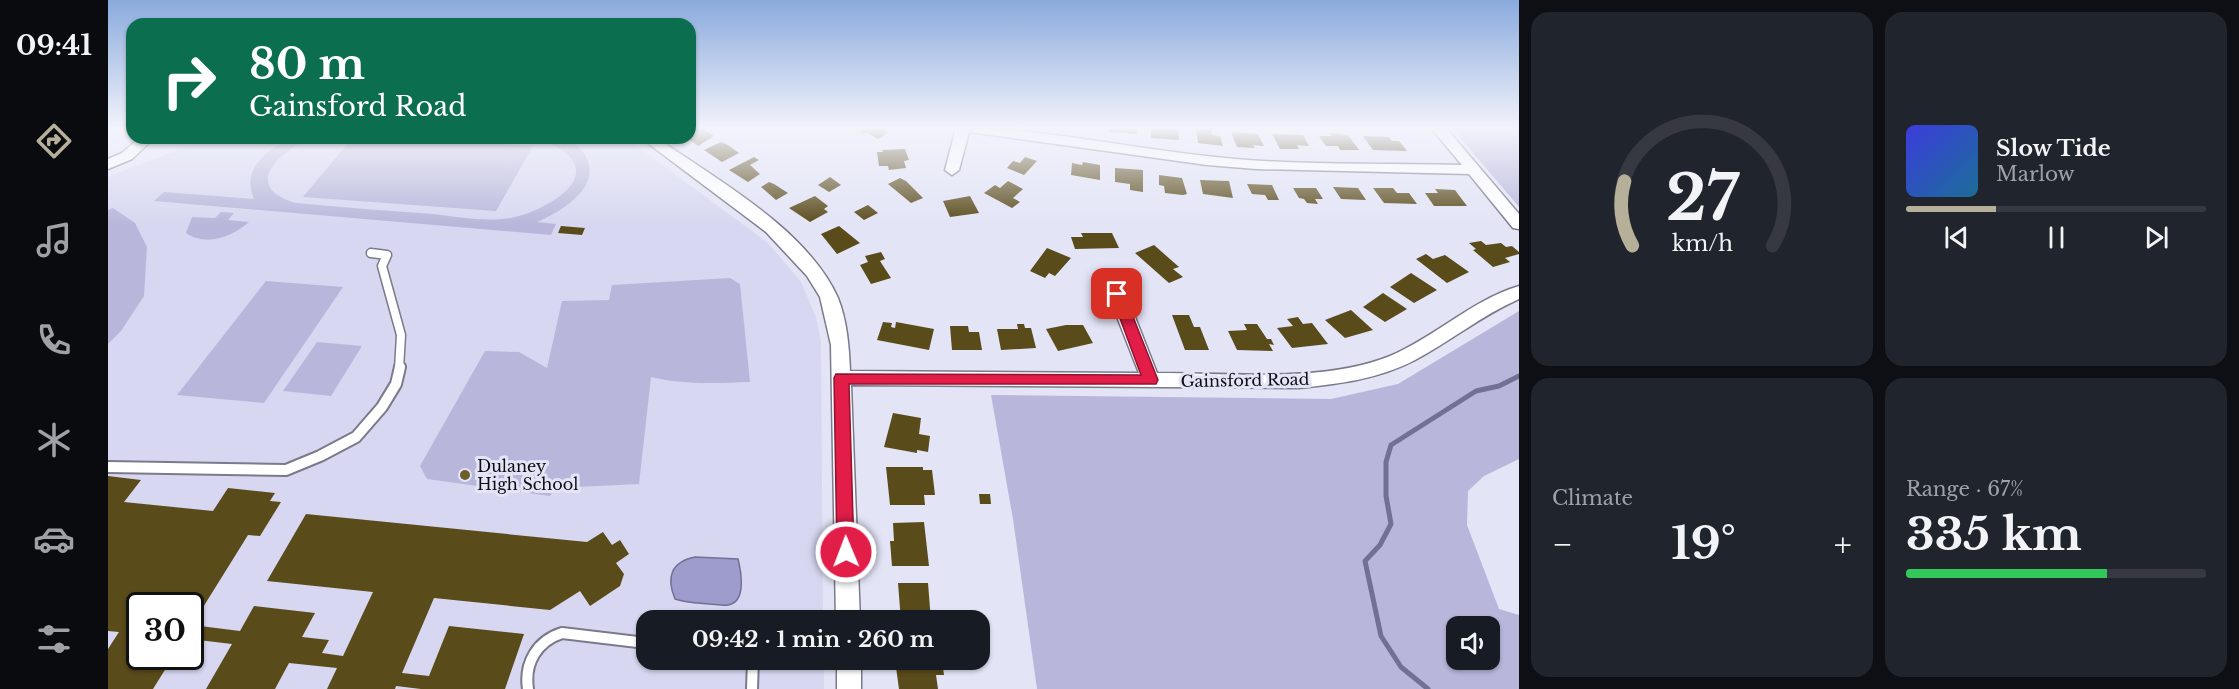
<!DOCTYPE html>
<meta charset="utf-8">
<style>
:root{--surface:#171b24;--page:#20242c;--text:#f1f3f6;--muted:#9ea1a6;--line:#363941;--accent:#b6b09b}
body{margin:0;font-family:"Libre Baskerville",serif;background:var(--page);color:var(--text);height:100vh;display:flex;flex-direction:column;font-size:22px;white-space:nowrap}
*{box-sizing:border-box;margin:0}
p{font-size:20px;color:var(--muted)}
.icon{flex:none;width:33px;height:33px;fill:none;stroke:currentColor;stroke-width:2;stroke-linecap:round;stroke-linejoin:round}
.map{position:relative;flex:1;overflow:hidden}
.side{display:flex;flex-direction:column;gap:12px;padding:12px;background:#0d0f14;width:720px}
.side>*{flex:none}
.top-card{position:absolute;left:18px;top:18px;width:570px;height:126px;border-radius:18px;box-shadow:0 2px 4px #0004;background:#0b6e4f;color:#fff;overflow:hidden}
.buttons{position:absolute;left:1338px;top:616px;display:grid;gap:12px}
.buttons a{display:grid;place-items:center;width:54px;height:54px;border-radius:12px;background:var(--surface);box-shadow:0 2px 4px #0004;font-size:30px}
.speed{position:absolute;left:18px;top:592px;display:flex;gap:12px;font-size:30px;font-weight:700;text-align:center}
.speed>*{display:grid;place-content:center;width:78px;height:78px;border-radius:50%;background:var(--surface);box-shadow:0 2px 4px #0004;line-height:1}
.speed .limit{border:3px solid #111;border-radius:9px;background:#fff;color:#111}
.pin{position:absolute;display:grid;place-items:center;width:51px;height:51px;color:#fff;margin:-26px;border-radius:12px;box-shadow:0 3px 9px #0006}
.me{position:absolute;width:66px;margin:-33px;rotate:359deg;stroke-linejoin:round;filter:drop-shadow(0 0 4px #0008)}
.turn{display:flex;align-items:center;gap:21px;height:126px;padding:0 24px;font-size:27px}
.turn .icon{width:78px;height:78px;stroke-width:2.5}
.turn b{display:block;font-size:42px;line-height:51px}
.big{font-size:45px;font-weight:800;line-height:1.1}
.side .widget{flex:1;display:flex;flex-direction:column;justify-content:center;gap:9px;min-width:0;padding:0 21px;border-radius:18px;background:var(--page)}
.side .dial{align-items:center;gap:0}
.dial svg{height:156px;overflow:visible;fill:none;stroke:var(--line);stroke-width:7;stroke-linecap:round;text-anchor:middle}
.dial text{fill:var(--text);stroke:none}
.song{display:flex;align-items:center;gap:18px}
.cover{width:72px;height:72px;border-radius:9px;background:linear-gradient(135deg,hsl(240 70% 55%),hsl(200 70% 35%))}
.played{height:6px;border-radius:3px;background:linear-gradient(90deg,var(--accent) 30%,var(--line) 30%)}
.keys{display:flex;justify-content:space-around;direction:ltr}
.heat{display:flex;justify-content:space-between;align-items:center;font-size:33px;direction:ltr}
.charge{height:9px;border-radius:4px;background:linear-gradient(90deg,#34c759 67%,var(--line) 0)}
.side .tiles{flex:1;display:grid;gap:12px;grid-template-columns:repeat(2,1fr)}
.trip{position:absolute;left:528px;top:610px;width:354px;height:60px;border-radius:18px;background:var(--surface);box-shadow:0 2px 4px #0004;font-weight:800;line-height:60px;text-align:center}
main{display:flex;flex:1;min-height:0}
.tabs{display:flex;flex-direction:column;width:108px;justify-content:space-around;align-items:center;background:#090b0e;color:var(--muted)}
.tabs .icon{width:42px;height:42px}
.tabs .active{color:var(--accent)}
.tabs b{font-size:27px;color:var(--text)}
.map>svg:first-child{display:block}
.built{fill:#d7d7f1;fill-rule:evenodd}
.green{fill:#b8b7db;fill-rule:evenodd}
.water{fill:#9d9ccc;stroke:#727194;stroke-width:1.5}
.lines{fill:none;stroke-linecap:round;stroke-linejoin:round}
.stream{stroke:#727194;stroke-width:5}
.building{fill:#5a4b1b}
.service-far1-casing{stroke:#7a7a8b;stroke-width:11}
.service-casing{stroke:#7a7a8b;stroke-width:14}
.minor-casing{stroke:#7a7a8b;stroke-width:3}
.service-far1{stroke:#fff;stroke-width:8}
.service{stroke:#fff;stroke-width:10}
.minor{fill:#fff;fill-rule:evenodd}
.route{fill:#e11d48;stroke:#92132f;stroke-width:1.5}
.poi-dot{fill:#6d5d2b;stroke:#e3e4f6;stroke-width:2}
.labels{text-anchor:middle;dominant-baseline:central;stroke-width:6;stroke-linejoin:round;paint-order:stroke}
.street-label{font-size:16px;fill:#0d0d13;stroke:#e3e4f6}
.poi-label{font-size:16px;fill:#0d0d13;stroke:#e3e4f6;text-anchor:start}
</style>
<main>
<nav class="tabs">
<b>09:41</b>
<svg class="icon active" aria-label="directions" viewBox="0 0 24 24"><path d="M12 3l9 9-9 9-9-9zM9 14v-3h6M13 9l2 2-2 2"/></svg>
<svg class="icon" aria-label="music" viewBox="0 0 24 24"><path d="M9 18V5l10-2v13"/><circle cx="6" cy="18" r="3"/><circle cx="16" cy="16" r="3"/></svg>
<svg class="icon" aria-label="phone" viewBox="0 0 24 24"><path d="M5 4h4l2 5-3 2q2 4 5 5l2-3 5 2v4C11 20 4 13 5 4z"/></svg>
<svg class="icon" aria-label="climate" viewBox="0 0 24 24"><path d="M12 3v18M4 7l16 10M4 17L20 7"/></svg>
<svg class="icon" aria-label="car" viewBox="0 0 24 24"><path d="M5 17H2v-5l4-1 3-4h7l3 4 3 1v5h-3M9 17h6M6 11h13"/><circle cx="7" cy="17" r="2"/><circle cx="17" cy="17" r="2"/></svg>
<svg class="icon" aria-label="filters" viewBox="0 0 24 24"><path d="M4 7h16M4 17h16"/><circle cx="9" cy="7" r="2"/><circle cx="15" cy="17" r="2"/></svg>
</nav>
<div class="map">
<svg width="1411" height="689" viewBox="0 0 1411 689">
<rect width="100%" height="100%" fill="#e3e4f6"/>
<path class="built" d="M100,138H518L660,243L693,282L708,317L713,343L715,621H538V660H716V689H0V177ZM32,606H82V657H32Z"/>
<g class="green">
<polygon points="1344,128 1411,128 1411,207"/>
<path d="M182,138H203C170,152 133,187 188,203C234,207 279,211 325,214C350,217 377,222 402,218C426,215 492,184 459,154C441,136 403,140 380,138C399,138 438,134 455,139C464,141 472,147 477,155C496,187 452,212 429,222L448,224L443,235L46,201L56,192L146,199C133,169 157,152 182,138Z"/>
<polygon points="244,138 306,138 425,146 388,211 195,197"/>
<polygon points="5,208 27,223 39,247 36,296 13,331 0,344 0,210"/>
<path d="M113,212L126,213L120,220L141,222C124,237 98,247 78,233L84,217L107,218Z"/>
<path d="M622,278L632,284L642,382C608,383 576,385 543,377L531,484L447,488L442,496L319,479L312,466L377,351L411,352L439,368L454,301L501,300L504,285Z"/>
<polygon points="158,281 235,287 156,403 69,395"/>
<path d="M1411,311V459L1376,476L1360,491L1359,525L1391,609L1411,615V689H929L905,519L883,395L1223,399L1290,384ZM1348,627H1382V660H1348Z"/>
<polygon points="209,342 254,346 223,396 175,391"/>
</g>
<path class="water" d="M587,557L630,559C633,571 639,602 620,605C614,606 606,604 601,604C589,603 579,603 567,599C558,577 563,562 587,557Z"/>
<g class="lines">
<polyline class="stream" points="1320,689 1293,667 1273,636 1257,561 1272,545 1283,524 1278,496 1278,462 1283,445 1368,391 1391,386 1411,376"/>
</g>
<g class="building">
<polygon points="585,128 597,128 595,129 606,136 590,146 579,138 582,138 582,130"/>
<polygon points="756,128 774,128 781,132 770,139 758,132 756,134 751,132"/>
<polygon points="1001,128 1028,128 1029,134 1001,132"/>
<polygon points="1043,128 1070,128 1071,140 1043,138"/>
<polygon points="1088,129 1103,130 1104,135 1112,136 1115,146 1090,143"/>
<polygon points="1123,132 1150,134 1156,146 1145,145 1147,148 1129,147"/>
<polygon points="1222,133 1240,135 1251,150 1232,150 1230,146 1218,146 1211,136 1224,136"/>
<polygon points="1164,134 1195,135 1201,146 1189,145 1191,149 1172,149"/>
<polygon points="1255,136 1281,137 1284,141 1291,141 1299,151 1265,150"/>
<polygon points="613,142 620,145 631,153 614,162 596,150"/>
<polygon points="797,149 801,160 796,161 798,168 781,170 780,166 771,166 769,152 775,152 774,150"/>
<polygon points="646,157 651,160 642,165 652,174 640,182 621,170"/>
<polygon points="917,157 929,161 916,175 899,168 905,161 912,163"/>
<polygon points="975,162 992,165 992,180 963,175 964,163 974,165"/>
<polygon points="1007,168 1035,170 1035,192 1022,190 1022,184 1007,182"/>
<polygon points="1051,175 1074,178 1079,194 1075,195 1057,193 1056,186 1051,185"/>
<polygon points="722,177 733,185 721,192 710,185"/>
<polygon points="792,178 798,181 815,198 803,203 780,184"/>
<polygon points="1092,180 1121,181 1125,198 1095,194"/>
<polygon points="900,181 915,189 905,198 912,202 904,208 876,193 887,185 892,188"/>
<polygon points="661,182 666,184 680,193 668,200 653,187"/>
<polygon points="1139,184 1164,185 1171,200 1160,200 1157,195 1144,194"/>
<polygon points="1225,187 1250,188 1258,200 1233,199"/>
<polygon points="1185,188 1208,188 1215,199 1207,199 1210,204 1199,203 1196,199 1191,198"/>
<polygon points="1265,188 1285,188 1289,193 1301,193 1309,204 1276,203"/>
<polygon points="1327,189 1347,190 1359,206 1326,206 1317,193 1330,193"/>
<polygon points="707,196 720,206 716,209 720,212 702,222 681,208"/>
<polygon points="862,196 871,213 842,217 835,201"/>
<polygon points="760,205 770,213 756,220 746,212"/>
<polygon points="453,226 477,228 474,235 450,233"/>
<polygon points="731,226 752,243 729,254 713,234"/>
<polygon points="973,233 1004,233 1011,248 967,249 963,237 975,237"/>
<polygon points="1373,241 1378,245 1393,243 1398,247 1404,246 1411,252 1411,254 1397,258 1402,262 1385,267 1365,250 1368,249 1361,243"/>
<polygon points="1046,245 1071,267 1065,269 1075,277 1061,283 1027,253"/>
<polygon points="939,248 963,258 947,276 941,273 937,278 922,271"/>
<polygon points="773,252 777,259 772,261 783,278 763,284 752,265 760,262 757,256"/>
<polygon points="1318,254 1325,259 1337,255 1361,272 1339,283 1308,259"/>
<polygon points="1303,273 1329,290 1306,303 1282,287"/>
<polygon points="1275,293 1299,309 1277,322 1255,307"/>
<polygon points="1243,310 1265,330 1237,338 1217,320"/>
<polygon points="1064,315 1081,315 1086,327 1092,327 1101,350 1077,350"/>
<polygon points="1190,317 1195,324 1204,323 1220,344 1184,348 1169,328 1185,326 1179,319"/>
<polygon points="775,322 784,323 783,327 787,328 788,322 826,329 821,350 769,340"/>
<polygon points="909,324 916,324 917,328 923,328 928,348 893,350 889,329 910,329"/>
<polygon points="1136,324 1149,324 1159,339 1163,339 1166,345 1161,344 1165,351 1129,350 1120,331 1139,330"/>
<polygon points="958,325 975,325 985,343 950,351 938,329"/>
<polygon points="842,326 860,326 861,332 871,332 874,350 844,350"/>
<polygon points="785,413 813,418 811,434 822,436 820,452 809,450 809,453 776,447"/>
<polygon points="778,467 815,467 815,470 824,470 827,495 816,495 817,505 782,505"/>
<polygon points="0,476 33,480 16,502 105,511 120,488 167,493 162,501 173,502 152,536 140,535 84,625 132,631 146,606 207,613 194,637 221,640 214,653 235,656 265,592 159,581 198,514 479,542 495,532 504,545 512,540 521,554 508,563 516,574 512,586 482,606 472,591 442,610 326,598 294,673 321,676 341,626 416,634 397,689 313,689 288,686 287,689 219,689 229,668 181,663 167,689 98,689 124,644 82,639 82,606 32,606 32,657 65,657 45,689 0,689 0,649 11,632 0,631"/>
<polygon points="871,494 882,494 883,504 872,504"/>
<polygon points="816,522 821,566 784,566 782,541 786,541 785,523"/>
<polygon points="790,583 820,583 823,621 793,621"/>
<polygon points="787,660 834,660 836,675 828,675 830,689 791,689"/>
</g>
<g class="lines">
<defs>
<polyline id="service-far1" points="263,253 279,255 274,266 293,335 291,369"/>
<g id="service">
<polyline points="0,467 178,470 212,456 248,437 274,407 288,384 292,367"/>
<path d="M420,689C416,663 429,641 454,633L538,643"/>
<polyline points="644,689 645,660"/>
</g>
<g id="minor">
<path d="M848,128C932,128 1014,147 1098,156C1182,166 1269,163 1354,165L1323,128H1338L1411,214V229L1405,228L1361,174L1148,169L1099,165L861,132L851,170L844,175L837,170Z"/>
<polygon points="31,138 46,138 24,159 0,169 0,159 14,153"/>
<path d="M533,138H549C609,180 699,229 730,298C739,321 741,346 742,371L1031,373L1000,294L1003,290L1009,288L1015,290L1018,294L1049,373C1120,373 1216,383 1282,356C1327,337 1364,300 1411,286V299C1374,315 1343,341 1307,360C1271,379 1231,384 1191,388L743,385L752,621H728L723,345L712,297L699,276L658,232Z"/>
<rect x="729" y="660" width="24" height="29"/>
</g>
</defs>
<use href="#service-far1" class="service-far1-casing"/>
<use href="#service" class="service-casing"/>
<use href="#minor" class="minor-casing"/>
<use href="#service-far1" class="service-far1"/>
<use href="#service" class="service"/>
<use href="#minor" class="minor"/>
</g>
<linearGradient id="sky" x2="0" y2="1"><stop stop-color="#8aaadd"/><stop offset="0.57" stop-color="#f2f3fb"/><stop offset="1" stop-color="#f2f3fb" stop-opacity="0"/></linearGradient>
<rect width="1411" height="225" fill="url(#sky)"/>
<polygon class="route" points="1009,290 1016,294 1050,380 1048,384 741,384 746,552 744,558 738,560 732,558 729,552 726,378 728,374 1033,375 1003,294"/>
<circle class="poi-dot" cx="357" cy="475" r="6"/>
<g class="labels">
<g class="street-label">
<text transform="translate(1137 380) rotate(-1)">Gainsford Road</text>
</g>
<g class="poi-label">
<text x="369" y="466">Dulaney<tspan x="369" dy="18">High School</tspan></text>
</g>
</g>
</svg>
<div class="buttons">
<a><svg class="icon" aria-label="sound" viewBox="0 0 24 24"><path d="M4 9h4l5-4v14l-5-4H4zM17 9q2 3 0 6"/></svg></a>
</div>
<div class="speed"><div class="limit">30</div></div>
<div class="pin" style="left:1009px;top:294px;background:#d93025"><svg class="icon" aria-label="arrive" viewBox="0 0 24 24"><path d="M6 21V4h12l-3 4 3 4H6"/></svg></div>
<svg class="me" style="left:738px;top:552px" viewBox="-20 -20 40 40"><circle r="17" fill="#e11d48" stroke="#fff" stroke-width="3"/><path d="M0-11L8 9 0 5-8 9z" fill="#fff"/></svg>
<div class="trip">09:42 · 1 min · 260 m</div>
<div class="top-card">
<div class="turn"><svg class="icon" aria-label="right" viewBox="0 0 24 24"><path d="M7 20v-9h11M14 6l5 5-5 5"/></svg><div><b>80 m</b>Gainsford Road</div></div>
</div>
</div>
<section class="side">
<div class="tiles">
<div class="widget dial"><svg viewBox="0 0 100 80">
<path d="M14 69A42 42 0 1 1 86 69"/>
<path d="M14 69A42 42 0 0 1 10 36" stroke="#b6b09b"/>
<text x="50" y="56" font-size="32" font-weight="700">27</text>
<text x="50" y="72" font-size="11">km/h</text>
</svg></div>
<div class="widget">
<div class="song"><i class="cover"></i><div><b>Slow Tide</b><p>Marlow</p></div></div>
<div class="played"></div>
<div class="keys"><svg class="icon" aria-label="previous" viewBox="0 0 24 24"><path d="M18 5L8 12l10 7zM5 5v14"/></svg><svg class="icon" aria-label="pause" viewBox="0 0 24 24"><path d="M8 5v14M16 5v14"/></svg><svg class="icon" aria-label="next" viewBox="0 0 24 24"><path d="M6 5l10 7-10 7zM19 5v14"/></svg></div>
</div>
<div class="widget"><p>Climate</p>
<div class="heat"><a>−</a><b class="big">19°</b><a>+</a></div>
</div>
<div class="widget"><p>Range · 67%</p><b class="big">335 km</b><div class="charge"></div></div>
</div>
</section>
</main>
